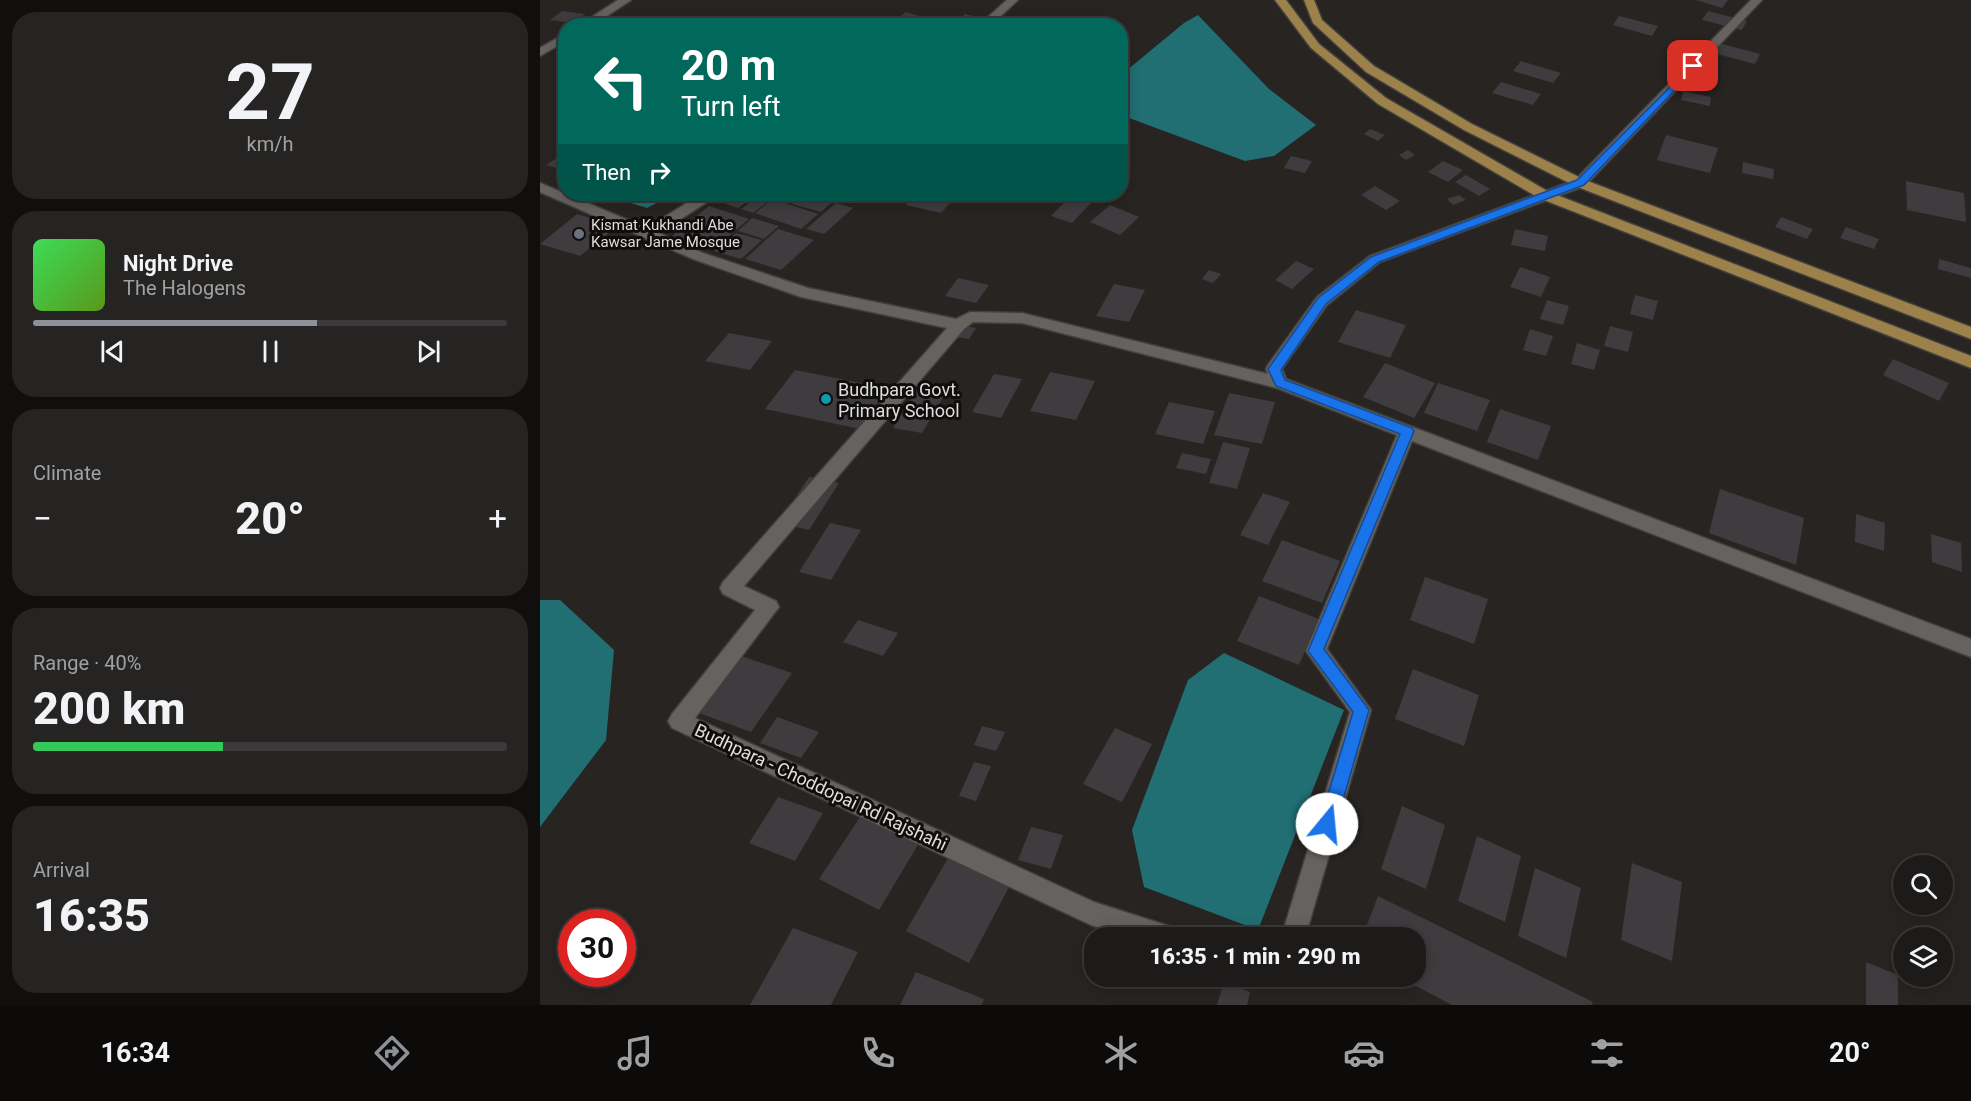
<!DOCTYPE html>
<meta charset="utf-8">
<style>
:root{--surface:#1d1b1a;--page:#252423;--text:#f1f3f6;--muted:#a0a1a2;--line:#3b3939;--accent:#8c9099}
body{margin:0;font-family:Roboto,sans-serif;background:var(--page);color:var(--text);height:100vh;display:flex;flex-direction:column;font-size:22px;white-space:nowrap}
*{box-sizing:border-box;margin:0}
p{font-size:20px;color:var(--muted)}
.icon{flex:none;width:33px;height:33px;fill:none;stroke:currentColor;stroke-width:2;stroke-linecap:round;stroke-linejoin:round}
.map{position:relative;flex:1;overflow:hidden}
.details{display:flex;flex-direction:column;gap:12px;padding:12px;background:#100f0e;width:540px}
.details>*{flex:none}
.hud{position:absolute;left:18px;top:18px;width:570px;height:183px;border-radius:24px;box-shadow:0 3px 15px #0003,0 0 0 2px var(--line);background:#00695c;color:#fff;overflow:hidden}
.fabs{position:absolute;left:1353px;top:855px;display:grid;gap:12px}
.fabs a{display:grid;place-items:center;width:60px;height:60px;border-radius:50%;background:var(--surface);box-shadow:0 3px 15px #0003,0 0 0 2px var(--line);font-size:30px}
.speed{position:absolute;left:18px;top:909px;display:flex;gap:12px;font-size:30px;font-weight:700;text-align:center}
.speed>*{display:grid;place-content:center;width:78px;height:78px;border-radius:50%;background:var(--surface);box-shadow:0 3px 15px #0003,0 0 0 2px var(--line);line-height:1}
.speed .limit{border:9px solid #d22;background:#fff;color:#111}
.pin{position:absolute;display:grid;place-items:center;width:51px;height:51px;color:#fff;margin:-26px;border-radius:12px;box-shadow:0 3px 9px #0006}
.me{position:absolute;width:66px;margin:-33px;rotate:17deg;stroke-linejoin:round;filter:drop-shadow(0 0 4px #0008)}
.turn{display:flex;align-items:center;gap:21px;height:126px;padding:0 24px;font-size:27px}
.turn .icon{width:78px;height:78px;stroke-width:2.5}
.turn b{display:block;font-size:42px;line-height:51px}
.then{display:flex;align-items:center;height:57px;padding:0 24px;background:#0003;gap:12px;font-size:22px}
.big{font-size:45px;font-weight:800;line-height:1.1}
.details .tile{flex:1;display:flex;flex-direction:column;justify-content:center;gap:9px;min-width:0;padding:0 21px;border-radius:24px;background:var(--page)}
.details .dial{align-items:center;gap:0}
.dial b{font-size:78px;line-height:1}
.song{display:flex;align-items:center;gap:18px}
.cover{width:72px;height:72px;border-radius:9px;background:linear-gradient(135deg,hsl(130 70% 55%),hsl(90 70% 35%))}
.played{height:6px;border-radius:3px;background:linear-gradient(90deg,var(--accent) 60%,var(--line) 60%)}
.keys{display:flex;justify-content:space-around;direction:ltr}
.heat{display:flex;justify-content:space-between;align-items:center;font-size:33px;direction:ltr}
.charge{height:9px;border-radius:4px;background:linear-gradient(90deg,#34c759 40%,var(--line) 0)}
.trip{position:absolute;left:544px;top:927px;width:342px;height:60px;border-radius:24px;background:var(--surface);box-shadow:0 3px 15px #0003,0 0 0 2px var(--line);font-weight:800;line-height:60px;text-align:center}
.dock{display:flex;height:96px;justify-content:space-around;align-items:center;background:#0c0b0a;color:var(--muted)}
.dock .icon{width:42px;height:42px}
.dock .selected{color:var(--accent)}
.dock b{font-size:27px;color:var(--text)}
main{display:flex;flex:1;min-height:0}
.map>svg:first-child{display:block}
.water{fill:#216f73}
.building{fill:#3e3c3e}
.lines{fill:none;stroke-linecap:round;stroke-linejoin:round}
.street-casing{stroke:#42403d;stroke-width:3}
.primary-casing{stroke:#42403d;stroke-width:3}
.street{fill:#656260;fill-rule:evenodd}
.primary{fill:#9c814a;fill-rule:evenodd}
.route{fill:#1a73e8;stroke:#114b97;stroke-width:1.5}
.worship-dot{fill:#6b7280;stroke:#0f0e0d;stroke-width:2}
.culture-dot{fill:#0f9aa8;stroke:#0f0e0d;stroke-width:2}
.labels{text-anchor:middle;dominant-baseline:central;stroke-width:6;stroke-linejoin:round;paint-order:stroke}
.far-poi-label{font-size:15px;fill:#dfdedc;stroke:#0f0e0d;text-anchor:start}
.poi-label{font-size:18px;fill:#dfdedc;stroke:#0f0e0d;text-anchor:start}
.street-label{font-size:18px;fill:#dfdedc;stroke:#0f0e0d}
</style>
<main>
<section class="details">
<div class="tile dial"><b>27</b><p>km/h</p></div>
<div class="tile">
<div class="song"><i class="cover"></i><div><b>Night Drive</b><p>The Halogens</p></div></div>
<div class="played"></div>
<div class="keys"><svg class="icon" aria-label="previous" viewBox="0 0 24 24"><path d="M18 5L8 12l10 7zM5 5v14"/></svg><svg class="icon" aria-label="pause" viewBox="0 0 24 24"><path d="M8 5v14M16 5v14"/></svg><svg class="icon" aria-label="next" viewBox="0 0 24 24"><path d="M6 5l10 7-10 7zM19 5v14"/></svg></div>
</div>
<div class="tile"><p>Climate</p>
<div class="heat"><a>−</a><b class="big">20°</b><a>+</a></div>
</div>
<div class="tile"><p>Range · 40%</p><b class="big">200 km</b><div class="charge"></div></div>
<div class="tile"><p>Arrival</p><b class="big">16:35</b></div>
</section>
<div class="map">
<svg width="1431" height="1005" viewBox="0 0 1431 1005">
<rect width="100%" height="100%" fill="#272422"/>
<g class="water">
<polygon points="658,15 729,89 776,125 734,156 705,161 581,115 581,75 644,23"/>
<polygon points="61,194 133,194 107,208"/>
<polygon points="0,600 20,600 74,650 66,740 0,827"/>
<polygon points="684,653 804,710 718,930 604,887 592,830 648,680"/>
</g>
<g class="building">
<polygon points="1156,0 1188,0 1182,8"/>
<polygon points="22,11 45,14 33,23 10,20"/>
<polygon points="1168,11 1207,21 1202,30 1162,20"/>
<polygon points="366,12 386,18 376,26 347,26"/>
<polygon points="425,14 461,22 457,26 411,26"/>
<polygon points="1079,16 1118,26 1112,36 1073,25"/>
<polygon points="1179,43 1220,54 1215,64 1173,53"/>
<polygon points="981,61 1021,73 1013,83 973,71"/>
<polygon points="961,82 1001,94 993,105 952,93"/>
<polygon points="1143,91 1171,97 1170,106 1141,100"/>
<polygon points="830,129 845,135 838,141 824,134"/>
<polygon points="1126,135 1178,148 1170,173 1117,160"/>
<polygon points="868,150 875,155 866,160 859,155"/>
<polygon points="26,152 26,171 6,165"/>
<polygon points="751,156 772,161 765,173 744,168"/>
<polygon points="903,161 923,170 908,182 888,172"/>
<polygon points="1203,162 1234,169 1233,179 1202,173"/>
<polygon points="926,175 950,189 939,196 915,182"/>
<polygon points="1366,181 1424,193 1426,222 1367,210"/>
<polygon points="835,186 860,201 846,210 821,195"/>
<polygon points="176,194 213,194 216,195 198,208 170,198"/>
<polygon points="222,194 238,194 213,213 201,209"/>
<polygon points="264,194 301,194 281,212 252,204"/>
<polygon points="304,194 326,194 315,203 298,198"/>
<polygon points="376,194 408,194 417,195 401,213 366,205"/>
<polygon points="532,195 552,202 532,223 511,216"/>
<polygon points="919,195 926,200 913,205 907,199"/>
<polygon points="233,199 278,214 261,229 215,213"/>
<polygon points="296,203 313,208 284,234 266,229"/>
<polygon points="570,205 599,217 580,235 550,222"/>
<polygon points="169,206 209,219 173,249 132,236"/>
<polygon points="37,214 78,226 40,256 0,244"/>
<polygon points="1241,217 1273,229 1267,239 1235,227"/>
<polygon points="212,218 239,226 224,239 198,231"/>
<polygon points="1306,227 1339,239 1334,249 1300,238"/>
<polygon points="238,229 274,240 241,270 205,259"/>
<polygon points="975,229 1008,236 1005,251 971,245"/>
<polygon points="196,233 222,240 201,259 174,251"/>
<polygon points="1399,259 1431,268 1431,278 1398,269"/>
<polygon points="756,261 774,269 752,289 735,280"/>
<polygon points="980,267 1010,277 1001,297 970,287"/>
<polygon points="669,270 681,274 673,283 662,279"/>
<polygon points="418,278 449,285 436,303 405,296"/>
<polygon points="574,284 605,290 589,322 556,316"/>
<polygon points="1095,295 1118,301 1113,320 1090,314"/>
<polygon points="1007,300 1029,306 1023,325 1000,319"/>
<polygon points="816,310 866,325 850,358 798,342"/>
<polygon points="410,323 436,328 429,339 403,335"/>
<polygon points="1070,326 1093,332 1088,352 1064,346"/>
<polygon points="990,329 1013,336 1006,356 983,350"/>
<polygon points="189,333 232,341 210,370 165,361"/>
<polygon points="1037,343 1060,350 1054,370 1031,364"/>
<polygon points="1353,359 1409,383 1399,401 1343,375"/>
<polygon points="845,363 895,383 874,418 823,397"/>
<polygon points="255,370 347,388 320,429 225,409"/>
<polygon points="510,372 555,381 536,420 490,411"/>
<polygon points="454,374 482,379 461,418 432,412"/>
<polygon points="898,383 950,400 937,431 884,413"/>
<polygon points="378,388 405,394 382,433 353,428"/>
<polygon points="689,393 735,402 722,444 674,435"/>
<polygon points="629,402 675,411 663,444 615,434"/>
<polygon points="960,409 1011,426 998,460 947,442"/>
<polygon points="683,442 710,448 697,489 669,483"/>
<polygon points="642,453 671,459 666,474 636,468"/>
<polygon points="269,477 299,483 269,530 239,523"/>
<polygon points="1180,489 1264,518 1256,565 1169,533"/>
<polygon points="723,493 750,502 728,545 700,535"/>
<polygon points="1316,514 1345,523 1344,551 1315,542"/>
<polygon points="290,523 321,530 291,580 259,572"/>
<polygon points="1391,534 1421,543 1422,572 1392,562"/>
<polygon points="742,540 800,561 782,603 722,581"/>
<polygon points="885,577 948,599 934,644 870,620"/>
<polygon points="719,596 779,619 759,665 697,641"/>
<polygon points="318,620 358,633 343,656 303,642"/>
<polygon points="201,656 252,673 211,732 159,713"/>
<polygon points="873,669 939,695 924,746 855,719"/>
<polygon points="237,717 279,732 261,758 220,743"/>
<polygon points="442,726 465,732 456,751 434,745"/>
<polygon points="575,728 612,744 582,802 543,784"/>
<polygon points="434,762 451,766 436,801 419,796"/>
<polygon points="238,797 283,813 255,861 209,843"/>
<polygon points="862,806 905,825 886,889 841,869"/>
<polygon points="324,811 382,838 339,910 279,879"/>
<polygon points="491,827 523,835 511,869 478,860"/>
<polygon points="937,836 981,856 965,922 918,901"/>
<polygon points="408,858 469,887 429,963 366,931"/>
<polygon points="1092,863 1142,882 1132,961 1081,940"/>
<polygon points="995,868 1041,888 1026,958 978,936"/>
<polygon points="838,896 1053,1002 1052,1005 912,1005 857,976 876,976 876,938 822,938"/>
<polygon points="253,928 318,952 291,1005 210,1005"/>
<polygon points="1326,962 1358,975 1358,1005 1326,1005"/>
<polygon points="376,972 444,999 442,1005 360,1005"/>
<polygon points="684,982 710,992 707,1005 677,1005"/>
</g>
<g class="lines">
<defs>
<g id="street">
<polygon points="78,0 91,0 52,26 38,26"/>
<polygon points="467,0 478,0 450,26 438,26"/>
<polygon points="1211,0 1222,0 1045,186 840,262 787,305 742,369 746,379 1431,639 1431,657 872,441 787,649 831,710 765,938 741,938 810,712 766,651 857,435 737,388 482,323 433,322 424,329 204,586 236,601 239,607 155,718 554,902 638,929 641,938 590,938 551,925 132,728 128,721 132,714 215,610 183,594 180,588 183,582 407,328 261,297 153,259 0,192 0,183 107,228 161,194 176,194 175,197 119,233 163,253 268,288 416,319 430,312 482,313 728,374 726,369 728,365 777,297 830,256 1035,180"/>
<polygon points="26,33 26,41 0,56 0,48"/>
</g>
<g id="primary">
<polygon points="735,0 746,0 779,44 846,98 1009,192 1431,356 1431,368 999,198 838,104 771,48"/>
<polygon points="764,0 774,0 782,20 834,66 932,124 1045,180 1431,327 1431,339 1035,186 924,130 826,72 773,23"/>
</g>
</defs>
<use href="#street" class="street-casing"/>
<use href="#primary" class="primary-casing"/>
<use href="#street" class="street"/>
<use href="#primary" class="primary"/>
</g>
<polygon class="route" points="1153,64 1157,66 1156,68 1044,185 839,262 786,304 741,370 745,380 872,428 874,431 784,649 829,710 796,824 793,830 787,832 781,830 779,824 813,712 768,651 860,434 736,386 728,369 778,298 831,257 1037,180"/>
<circle class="worship-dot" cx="39" cy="234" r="6"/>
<circle class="culture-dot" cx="286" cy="399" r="6"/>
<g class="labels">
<g class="far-poi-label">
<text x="51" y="225">Kismat Kukhandi Abe<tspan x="51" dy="17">Kawsar Jame Mosque</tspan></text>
</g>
<g class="poi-label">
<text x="298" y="389">Budhpara Govt.<tspan x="298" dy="21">Primary School</tspan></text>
</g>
<g class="street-label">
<text transform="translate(281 787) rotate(25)">Budhpara - Choddopai Rd Rajshahi</text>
</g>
</g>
</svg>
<div class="fabs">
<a><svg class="icon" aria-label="search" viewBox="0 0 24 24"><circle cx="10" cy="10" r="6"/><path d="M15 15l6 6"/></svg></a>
<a><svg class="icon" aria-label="layers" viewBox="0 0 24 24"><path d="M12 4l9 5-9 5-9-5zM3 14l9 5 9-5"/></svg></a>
</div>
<div class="speed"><div class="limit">30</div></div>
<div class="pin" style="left:1153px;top:66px;background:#d93025"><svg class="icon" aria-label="arrive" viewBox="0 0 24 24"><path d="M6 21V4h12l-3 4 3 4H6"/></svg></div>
<svg class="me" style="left:787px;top:824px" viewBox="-20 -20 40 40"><circle r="19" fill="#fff"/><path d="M0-13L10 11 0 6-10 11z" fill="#1a73e8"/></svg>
<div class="trip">16:35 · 1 min · 290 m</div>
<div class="hud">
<div class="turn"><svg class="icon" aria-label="left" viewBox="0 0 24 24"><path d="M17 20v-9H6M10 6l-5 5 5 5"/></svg><div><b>20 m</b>Turn left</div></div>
<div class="then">Then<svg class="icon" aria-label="right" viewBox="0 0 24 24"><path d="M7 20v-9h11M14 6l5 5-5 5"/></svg></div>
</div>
</div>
</main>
<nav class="dock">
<b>16:34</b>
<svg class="icon selected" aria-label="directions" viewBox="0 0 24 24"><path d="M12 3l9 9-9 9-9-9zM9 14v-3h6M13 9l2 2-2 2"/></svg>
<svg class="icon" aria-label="music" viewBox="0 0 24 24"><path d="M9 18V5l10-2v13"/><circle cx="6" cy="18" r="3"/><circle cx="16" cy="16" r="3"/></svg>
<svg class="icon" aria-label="phone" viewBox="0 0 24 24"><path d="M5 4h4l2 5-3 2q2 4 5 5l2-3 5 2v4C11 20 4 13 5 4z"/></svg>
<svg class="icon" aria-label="climate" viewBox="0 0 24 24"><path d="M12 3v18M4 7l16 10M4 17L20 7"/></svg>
<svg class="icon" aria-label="car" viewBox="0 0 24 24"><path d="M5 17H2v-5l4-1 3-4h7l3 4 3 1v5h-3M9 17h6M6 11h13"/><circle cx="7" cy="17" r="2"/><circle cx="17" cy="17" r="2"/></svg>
<svg class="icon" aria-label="filters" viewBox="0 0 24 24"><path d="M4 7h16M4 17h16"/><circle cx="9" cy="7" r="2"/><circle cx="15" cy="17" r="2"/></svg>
<b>20°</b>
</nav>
